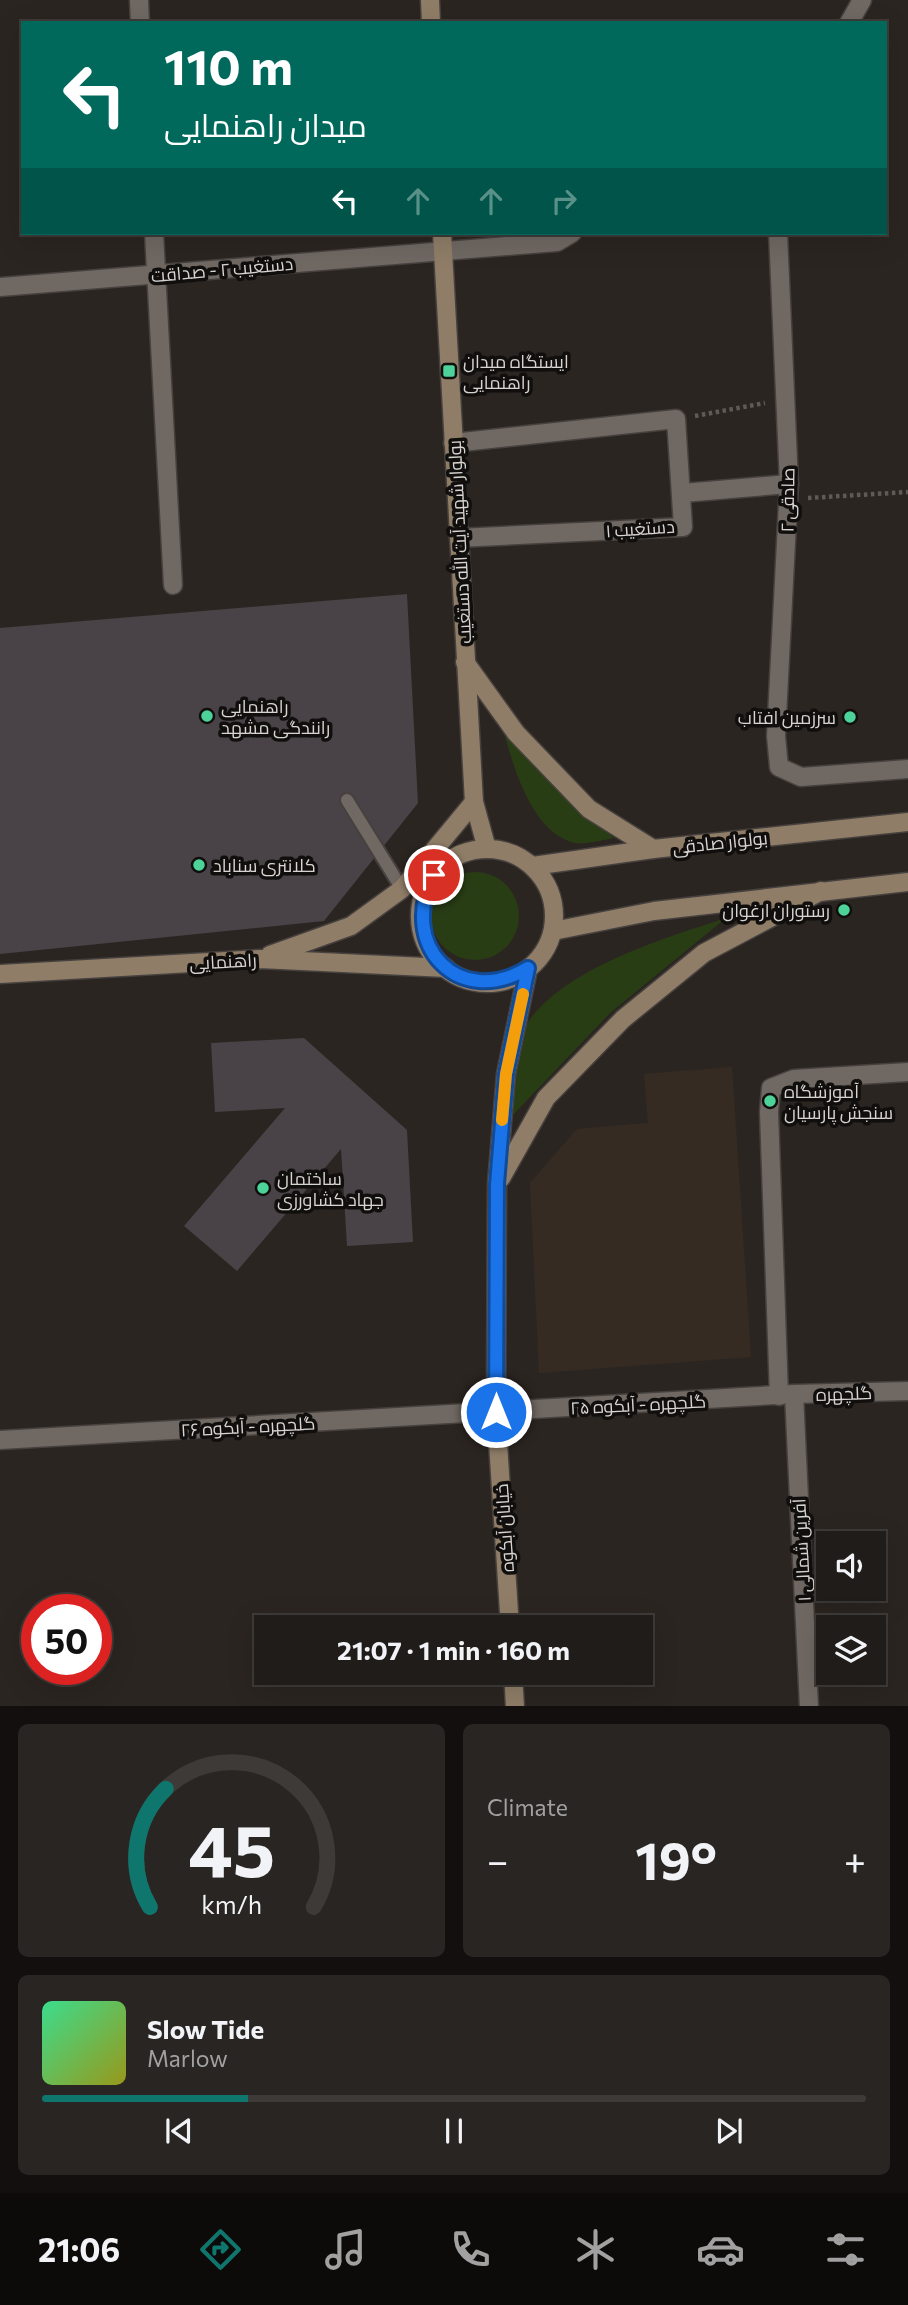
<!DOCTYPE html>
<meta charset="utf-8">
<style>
:root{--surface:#201c19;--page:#282522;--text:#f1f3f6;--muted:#a2a1a2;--line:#3d3a38;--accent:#0f766e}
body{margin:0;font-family:Commissioner,Cairo,sans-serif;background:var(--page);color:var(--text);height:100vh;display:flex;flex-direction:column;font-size:26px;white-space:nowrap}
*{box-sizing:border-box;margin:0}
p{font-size:23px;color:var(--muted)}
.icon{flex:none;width:38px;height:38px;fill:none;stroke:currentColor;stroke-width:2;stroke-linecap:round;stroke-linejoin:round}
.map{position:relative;height:1706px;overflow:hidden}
.sheet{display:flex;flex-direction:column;gap:18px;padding:18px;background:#120f0e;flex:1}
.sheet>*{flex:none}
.banner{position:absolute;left:21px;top:21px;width:866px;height:214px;border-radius:0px;box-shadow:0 7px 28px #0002,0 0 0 2px var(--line);background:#00695c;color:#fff;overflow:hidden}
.fabs{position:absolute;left:816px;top:1531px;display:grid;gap:14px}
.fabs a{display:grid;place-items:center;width:70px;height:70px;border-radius:0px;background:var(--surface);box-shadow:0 7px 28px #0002,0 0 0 2px var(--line);font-size:35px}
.speed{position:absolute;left:21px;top:1594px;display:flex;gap:14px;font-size:35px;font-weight:700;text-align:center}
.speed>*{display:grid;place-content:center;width:91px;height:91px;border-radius:50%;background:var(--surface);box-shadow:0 7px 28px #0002,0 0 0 2px var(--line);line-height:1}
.speed .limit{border:10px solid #d22;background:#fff;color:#111}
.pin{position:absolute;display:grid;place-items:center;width:60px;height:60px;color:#fff;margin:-30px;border:4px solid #fff;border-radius:50%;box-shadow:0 2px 7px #0007}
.me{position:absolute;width:77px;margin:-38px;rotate:0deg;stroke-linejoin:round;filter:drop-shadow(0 0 5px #0008)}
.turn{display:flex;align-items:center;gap:24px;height:147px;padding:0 28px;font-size:32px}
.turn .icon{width:91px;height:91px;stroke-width:2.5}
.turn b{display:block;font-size:49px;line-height:60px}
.lanes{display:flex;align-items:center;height:66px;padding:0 28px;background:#0003;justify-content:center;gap:35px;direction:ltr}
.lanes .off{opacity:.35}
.big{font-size:52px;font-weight:700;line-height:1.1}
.sheet .widget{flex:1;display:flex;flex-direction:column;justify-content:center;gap:10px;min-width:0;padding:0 24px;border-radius:10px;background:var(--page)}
.sheet .dial{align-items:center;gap:0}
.dial svg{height:182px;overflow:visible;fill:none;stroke:var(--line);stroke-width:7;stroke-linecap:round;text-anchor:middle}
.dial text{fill:var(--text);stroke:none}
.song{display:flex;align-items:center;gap:21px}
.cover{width:84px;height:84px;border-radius:10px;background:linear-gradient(135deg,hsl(150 70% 55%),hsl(60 70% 35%))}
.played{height:7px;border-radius:4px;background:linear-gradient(90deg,var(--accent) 25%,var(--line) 25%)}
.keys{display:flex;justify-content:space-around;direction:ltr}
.heat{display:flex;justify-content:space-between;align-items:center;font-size:38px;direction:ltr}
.sheet .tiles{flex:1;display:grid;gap:18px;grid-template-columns:1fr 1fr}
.widget:last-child{grid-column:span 2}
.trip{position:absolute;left:254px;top:1615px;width:399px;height:70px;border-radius:0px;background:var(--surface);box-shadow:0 7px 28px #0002,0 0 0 2px var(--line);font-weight:700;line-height:70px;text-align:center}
.tabs{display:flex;height:112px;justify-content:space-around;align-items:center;background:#0d0b0a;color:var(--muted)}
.tabs .icon{width:49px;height:49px}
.tabs .selected{color:var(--accent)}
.tabs b{font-size:32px;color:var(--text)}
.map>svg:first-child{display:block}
.built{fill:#362b23}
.green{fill:#293d15}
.building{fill:#494247}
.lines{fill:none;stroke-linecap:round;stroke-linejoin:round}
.lane-casing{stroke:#46413e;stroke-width:16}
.street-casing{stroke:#46413e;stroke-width:21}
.secondary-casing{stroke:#46413e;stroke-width:21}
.path{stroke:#5f5a56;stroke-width:4.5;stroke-dasharray:3.5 3.5;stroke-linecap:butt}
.lane{stroke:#6f6863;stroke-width:12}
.street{stroke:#6f6863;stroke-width:18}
.secondary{stroke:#8f7d67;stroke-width:18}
.route-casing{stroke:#114b97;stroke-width:18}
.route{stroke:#1a73e8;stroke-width:12}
.slow{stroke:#f59e0b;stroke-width:12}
.poi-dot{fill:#4dd39a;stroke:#110f0d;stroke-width:2.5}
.labels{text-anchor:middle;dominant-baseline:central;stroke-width:7;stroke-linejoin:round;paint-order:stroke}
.street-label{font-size:18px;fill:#d8d4d1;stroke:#110f0d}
.poi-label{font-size:18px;fill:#d8d4d1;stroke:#110f0d;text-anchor:start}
</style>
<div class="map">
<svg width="908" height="1707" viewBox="0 0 908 1707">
<rect width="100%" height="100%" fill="#2b2521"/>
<polygon class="built" points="732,1067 751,1357 539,1373 530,1183 577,1129 648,1123 644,1074"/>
<g class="green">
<path d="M504,733L564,796L614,838C602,840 582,846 571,842C531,829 514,768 504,733Z"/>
<circle cx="475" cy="916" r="44"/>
<path d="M726,918L610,1013L509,1119C512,1101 518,1037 526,1025C563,968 665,938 726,918Z"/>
</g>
<g class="building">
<polygon points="407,594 418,803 324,921 0,954 0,628"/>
<polygon points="304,1038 407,1130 413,1242 347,1246 341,1149 237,1271 184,1226 285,1108 215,1112 211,1043"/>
</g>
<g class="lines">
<defs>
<polyline id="lane" points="347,800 402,889"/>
<g id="street">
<polyline points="139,0 140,23"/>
<polyline points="849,23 862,0"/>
<polyline points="154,233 173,585"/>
<polyline points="778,233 789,484 776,736 779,767 801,777 908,769"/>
<polyline points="0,287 557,242 572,233"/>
<polyline points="453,443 676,419 683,527 459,538"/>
<polyline points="683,493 789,484"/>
<polyline points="794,1394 809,1707"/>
<polyline points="779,1396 769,1112 771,1088 794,1079 908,1072"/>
<polyline points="0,1440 794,1394 908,1391"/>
</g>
<g id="secondary">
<polyline points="430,0 431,23"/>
<polyline points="442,233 474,802 487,849"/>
<polyline points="465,662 516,733 589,809 653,849"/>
<circle cx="487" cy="916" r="67"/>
<polyline points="533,866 653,849 908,822"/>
<polyline points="553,931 654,911 908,882"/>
<polyline points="270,955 351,926 402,889 474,802"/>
<polyline points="0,974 260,959 446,968"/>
<polyline points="501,1178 546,1098 623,1019 704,953 821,891"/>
<polyline points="510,1628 496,1412 497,1184 506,1074 528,969"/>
<polyline points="513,1673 515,1707"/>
</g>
</defs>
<use href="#lane" class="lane-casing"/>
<use href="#street" class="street-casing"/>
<use href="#secondary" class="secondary-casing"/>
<g class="path">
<polyline points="695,416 765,403"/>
<polyline points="808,498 908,492"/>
</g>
<use href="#lane" class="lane"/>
<use href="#street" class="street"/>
<use href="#secondary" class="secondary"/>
</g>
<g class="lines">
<defs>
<path id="route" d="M434,875C397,945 459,1010 528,968L506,1074L497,1184L496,1412"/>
</defs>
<use href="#route" class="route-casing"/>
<use href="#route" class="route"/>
<polyline class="slow" points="502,1120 506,1074 523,994"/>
</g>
<g class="poi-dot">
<rect x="442" y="364" width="14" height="14" rx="3.5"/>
<circle cx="207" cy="716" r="7"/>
<circle cx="850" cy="717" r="7"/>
<circle cx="199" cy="865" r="7"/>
<circle cx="844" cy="910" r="7"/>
<circle cx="770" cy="1101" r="7"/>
<circle cx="263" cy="1188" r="7"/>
</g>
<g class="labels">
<g class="street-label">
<text transform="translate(222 269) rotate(-5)">دستغیب ۲ - صداقت</text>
<text transform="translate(787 500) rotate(-89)">صادقی ۲</text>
<text transform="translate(640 528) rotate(-4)">دستغیب ۱</text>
<text transform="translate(459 542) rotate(-93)">بولوار شهید آیت الله دستغیب</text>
<text transform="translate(720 842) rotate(-6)">بولوار صادقی</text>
<text transform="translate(223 961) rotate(-3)">راهنمایی</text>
<text transform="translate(844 1393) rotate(-2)">گلچهره</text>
<text transform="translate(638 1404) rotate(-3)">گلچهره - آبکوه ۲۵</text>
<text transform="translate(248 1426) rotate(-3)">گلچهره - آبکوه ۲۶</text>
<text transform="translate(504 1528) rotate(-94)">خیابان آبکوه</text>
<text transform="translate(801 1550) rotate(-93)">آفرين شمالى ١</text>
</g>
<g class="poi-label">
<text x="463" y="361">ایستگاه میدان<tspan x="463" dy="21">راهنمایی</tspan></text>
<text x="221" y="706">راهنمایی<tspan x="221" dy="21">رانندگی مشهد</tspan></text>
<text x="836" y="717" text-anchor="end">سرزمین افتاب</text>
<text x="213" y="865">کلانتری سناباد</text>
<text x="830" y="910" text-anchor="end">رستوران ارغوان</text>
<text x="784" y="1091">آموزشگاه<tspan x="784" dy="21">سنجش پارسیان</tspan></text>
<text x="277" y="1178">ساختمان<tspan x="277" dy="21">جهاد کشاورزی</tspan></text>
</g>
</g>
</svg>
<div class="fabs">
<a><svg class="icon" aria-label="sound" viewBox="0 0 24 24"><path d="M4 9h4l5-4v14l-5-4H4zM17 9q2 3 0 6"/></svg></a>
<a><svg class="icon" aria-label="layers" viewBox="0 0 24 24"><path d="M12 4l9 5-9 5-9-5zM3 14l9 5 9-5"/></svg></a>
</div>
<div class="speed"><div class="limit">50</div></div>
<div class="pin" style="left:434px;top:875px;background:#d93025"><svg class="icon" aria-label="arrive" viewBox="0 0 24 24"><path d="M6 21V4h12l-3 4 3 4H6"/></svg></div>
<svg class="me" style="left:496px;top:1412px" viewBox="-20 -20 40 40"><circle r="17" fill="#1a73e8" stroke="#fff" stroke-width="3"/><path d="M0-11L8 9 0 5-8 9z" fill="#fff"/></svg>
<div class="trip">21:07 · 1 min · 160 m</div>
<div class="banner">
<div class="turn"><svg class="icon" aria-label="left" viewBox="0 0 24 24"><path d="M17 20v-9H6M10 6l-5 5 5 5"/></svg><div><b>110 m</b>میدان راهنمایی</div></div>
<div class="lanes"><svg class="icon" aria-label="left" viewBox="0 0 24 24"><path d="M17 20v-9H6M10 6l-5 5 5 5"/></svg><svg class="icon off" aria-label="ahead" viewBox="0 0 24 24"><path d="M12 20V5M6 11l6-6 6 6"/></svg><svg class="icon off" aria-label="ahead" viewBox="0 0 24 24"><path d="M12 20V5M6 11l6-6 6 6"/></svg><svg class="icon off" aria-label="right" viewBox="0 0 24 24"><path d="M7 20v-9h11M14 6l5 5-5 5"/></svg></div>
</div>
</div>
<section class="sheet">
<div class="tiles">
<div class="widget dial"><svg viewBox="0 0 100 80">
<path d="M14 69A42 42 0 1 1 86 69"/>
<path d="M14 69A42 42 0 0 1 21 17" stroke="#0f766e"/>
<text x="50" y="56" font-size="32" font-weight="700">45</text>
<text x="50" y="72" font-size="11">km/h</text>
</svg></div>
<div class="widget"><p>Climate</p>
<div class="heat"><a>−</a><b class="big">19°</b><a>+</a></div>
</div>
<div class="widget">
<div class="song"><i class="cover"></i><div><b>Slow Tide</b><p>Marlow</p></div></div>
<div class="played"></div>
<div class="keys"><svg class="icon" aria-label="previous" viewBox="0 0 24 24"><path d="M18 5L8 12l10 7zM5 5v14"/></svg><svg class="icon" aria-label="pause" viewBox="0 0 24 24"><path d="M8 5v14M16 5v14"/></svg><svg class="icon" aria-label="next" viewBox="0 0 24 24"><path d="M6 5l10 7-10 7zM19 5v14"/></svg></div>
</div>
</div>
</section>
<nav class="tabs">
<b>21:06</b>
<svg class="icon selected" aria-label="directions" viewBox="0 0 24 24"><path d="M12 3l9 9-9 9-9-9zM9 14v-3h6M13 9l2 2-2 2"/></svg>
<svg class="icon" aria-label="music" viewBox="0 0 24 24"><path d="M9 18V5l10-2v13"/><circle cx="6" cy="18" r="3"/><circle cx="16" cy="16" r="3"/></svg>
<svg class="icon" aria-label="phone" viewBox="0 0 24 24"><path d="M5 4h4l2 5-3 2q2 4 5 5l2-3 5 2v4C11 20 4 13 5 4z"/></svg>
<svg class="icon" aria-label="climate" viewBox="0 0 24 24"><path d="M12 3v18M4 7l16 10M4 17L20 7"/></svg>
<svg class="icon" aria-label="car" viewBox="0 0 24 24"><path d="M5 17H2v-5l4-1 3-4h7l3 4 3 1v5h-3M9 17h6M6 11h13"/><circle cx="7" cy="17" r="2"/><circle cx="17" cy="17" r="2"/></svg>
<svg class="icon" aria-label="filters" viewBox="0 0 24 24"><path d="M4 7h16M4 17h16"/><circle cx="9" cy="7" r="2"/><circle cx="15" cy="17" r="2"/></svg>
</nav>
